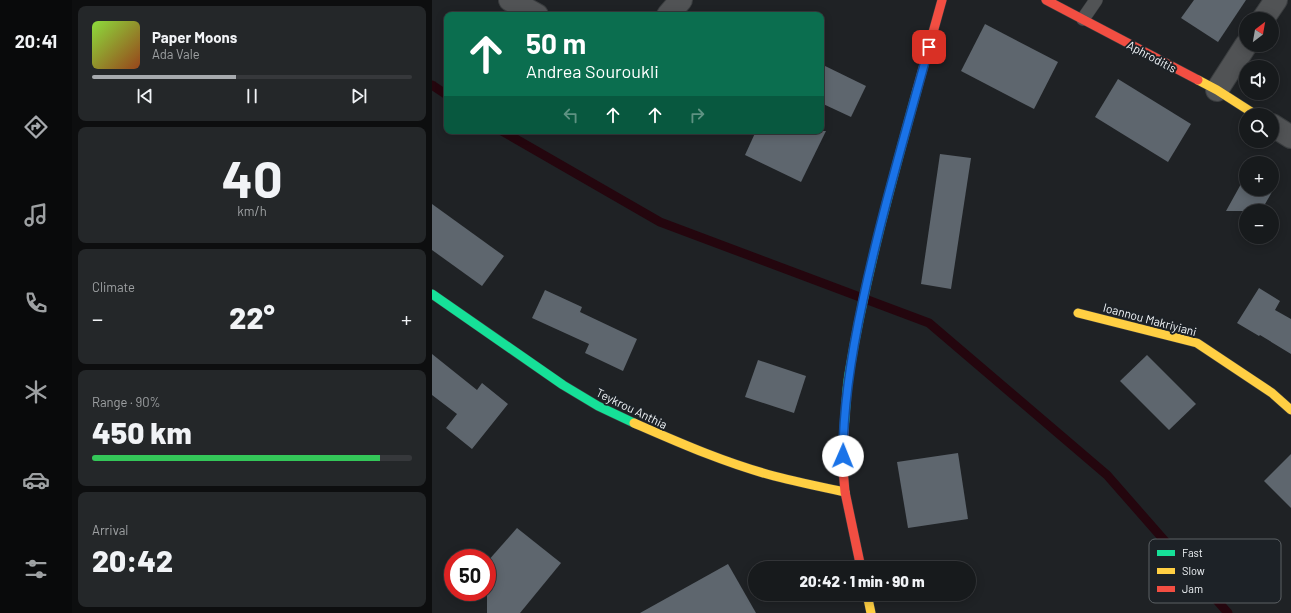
<!DOCTYPE html>
<meta charset="utf-8">
<style>
:root{--surface:#171a1c;--page:#242729;--text:#f1f3f6;--muted:#9ea1a3;--line:#36383b;--accent:#a7aaae}
body{margin:0;font-family:Barlow,sans-serif;background:var(--page);color:var(--text);height:100vh;display:flex;flex-direction:column;font-size:15px;white-space:nowrap}
*{box-sizing:border-box;margin:0}
p{font-size:13px;color:var(--muted)}
.icon{flex:none;width:22px;height:22px;fill:none;stroke:currentColor;stroke-width:2;stroke-linecap:round;stroke-linejoin:round}
.map{position:relative;flex:1;overflow:hidden}
.panel{display:flex;flex-direction:column;gap:6px;padding:6px;background:#0d0e0f;width:360px}
.panel>*{flex:none}
.guide{position:absolute;left:12px;top:12px;width:380px;height:122px;border-radius:8px;box-shadow:0 2px 10px #0003,0 0 0 1px var(--line);background:#0b6e4f;color:#fff;overflow:hidden}
.needle{width:26px;rotate:31deg}
.fabs{position:absolute;left:807px;top:12px;display:grid;gap:8px}
.fabs a{display:grid;place-items:center;width:40px;height:40px;border-radius:50%;background:var(--surface);box-shadow:0 2px 10px #0003,0 0 0 1px var(--line);font-size:20px}
.speed{position:absolute;left:12px;top:549px;display:flex;gap:8px;font-size:20px;font-weight:700;text-align:center}
.speed>*{display:grid;place-content:center;width:52px;height:52px;border-radius:50%;background:var(--surface);box-shadow:0 2px 10px #0003,0 0 0 1px var(--line);line-height:1}
.speed .limit{border:6px solid #d22;background:#fff;color:#111}
.pin{position:absolute;display:grid;place-items:center;width:34px;height:34px;color:#fff;margin:-17px;border-radius:8px;box-shadow:0 2px 6px #0006}
.me{position:absolute;width:44px;margin:-22px;rotate:1deg;stroke-linejoin:round;filter:drop-shadow(0 0 3px #0008)}
.turn{display:flex;align-items:center;gap:14px;height:84px;padding:0 16px;font-size:18px}
.turn .icon{width:52px;height:52px;stroke-width:2.5}
.turn b{display:block;font-size:28px;line-height:34px}
.lanes{display:flex;align-items:center;height:38px;padding:0 16px;background:#0003;justify-content:center;gap:20px;direction:ltr}
.lanes .off{opacity:.35}
.big{font-size:30px;font-weight:800;line-height:1.1}
.panel .widget{flex:1;display:flex;flex-direction:column;justify-content:center;gap:6px;min-width:0;padding:0 14px;border-radius:8px;background:var(--page)}
.panel .dial{align-items:center;gap:0}
.dial b{font-size:52px;line-height:1}
.song{display:flex;align-items:center;gap:12px}
.cover{width:48px;height:48px;border-radius:6px;background:linear-gradient(135deg,hsl(90 70% 55%),hsl(20 70% 35%))}
.played{height:4px;border-radius:2px;background:linear-gradient(90deg,var(--accent) 45%,var(--line) 45%)}
.keys{display:flex;justify-content:space-around;direction:ltr}
.heat{display:flex;justify-content:space-between;align-items:center;font-size:22px;direction:ltr}
.charge{height:6px;border-radius:3px;background:linear-gradient(90deg,#34c759 90%,var(--line) 0)}
.trip{position:absolute;left:316px;top:561px;width:228px;height:40px;border-radius:20px;background:var(--surface);box-shadow:0 2px 10px #0003,0 0 0 1px var(--line);font-weight:800;line-height:40px;text-align:center}
main{display:flex;flex:1;min-height:0}
.dock{display:flex;flex-direction:column;width:72px;justify-content:space-around;align-items:center;background:#090a0b;color:var(--muted)}
.dock .icon{width:28px;height:28px}
.dock .on{color:var(--accent)}
.dock b{font-size:18px;color:var(--text)}
.map>svg:first-child{display:block}
.lines{fill:none;stroke-linecap:round;stroke-linejoin:round}
.stream{stroke:#24060e;stroke-width:9}
.building{fill:#5e666e}
.lane-casing{stroke:#3b3e40;stroke-width:14}
.street-casing{stroke:#3b3e40;stroke-width:24}
.fast-casing{stroke:#3b3e40;stroke-width:10}
.slow-casing{stroke:#3b3e40;stroke-width:10}
.jam-casing{stroke:#3b3e40;stroke-width:10}
.lane{stroke:#515355;stroke-width:13}
.street{stroke:#515355;stroke-width:22}
.fast{stroke:#16e098;stroke-width:9}
.slow{stroke:#ffcf43;stroke-width:9}
.jam{stroke:#f24e42;stroke-width:9}
.route-casing{stroke:#114b97;stroke-width:10}
.route{stroke:#1a73e8;stroke-width:7}
.labels{text-anchor:middle;dominant-baseline:central;stroke-width:4;stroke-linejoin:round;paint-order:stroke}
.street-label{font-size:12px;fill:#f0f4f7;stroke:#1d2227}
.key{fill:#1d2227;stroke:#5c6165;stroke-width:1}
.key-label{font-size:11px;fill:#f0f4f7}
</style>
<main>
<nav class="dock">
<b>20:41</b>
<svg class="icon on" aria-label="directions" viewBox="0 0 24 24"><path d="M12 3l9 9-9 9-9-9zM9 14v-3h6M13 9l2 2-2 2"/></svg>
<svg class="icon" aria-label="music" viewBox="0 0 24 24"><path d="M9 18V5l10-2v13"/><circle cx="6" cy="18" r="3"/><circle cx="16" cy="16" r="3"/></svg>
<svg class="icon" aria-label="phone" viewBox="0 0 24 24"><path d="M5 4h4l2 5-3 2q2 4 5 5l2-3 5 2v4C11 20 4 13 5 4z"/></svg>
<svg class="icon" aria-label="climate" viewBox="0 0 24 24"><path d="M12 3v18M4 7l16 10M4 17L20 7"/></svg>
<svg class="icon" aria-label="car" viewBox="0 0 24 24"><path d="M5 17H2v-5l4-1 3-4h7l3 4 3 1v5h-3M9 17h6M6 11h13"/><circle cx="7" cy="17" r="2"/><circle cx="17" cy="17" r="2"/></svg>
<svg class="icon" aria-label="filters" viewBox="0 0 24 24"><path d="M4 7h16M4 17h16"/><circle cx="9" cy="7" r="2"/><circle cx="15" cy="17" r="2"/></svg>
</nav>
<section class="panel">
<div class="widget">
<div class="song"><i class="cover"></i><div><b>Paper Moons</b><p>Ada Vale</p></div></div>
<div class="played"></div>
<div class="keys"><svg class="icon" aria-label="previous" viewBox="0 0 24 24"><path d="M18 5L8 12l10 7zM5 5v14"/></svg><svg class="icon" aria-label="pause" viewBox="0 0 24 24"><path d="M8 5v14M16 5v14"/></svg><svg class="icon" aria-label="next" viewBox="0 0 24 24"><path d="M6 5l10 7-10 7zM19 5v14"/></svg></div>
</div>
<div class="widget dial"><b>40</b><p>km/h</p></div>
<div class="widget"><p>Climate</p>
<div class="heat"><a>−</a><b class="big">22°</b><a>+</a></div>
</div>
<div class="widget"><p>Range · 90%</p><b class="big">450 km</b><div class="charge"></div></div>
<div class="widget"><p>Arrival</p><b class="big">20:42</b></div>
</section>
<div class="map">
<svg width="859" height="613" viewBox="0 0 859 613">
<rect width="100%" height="100%" fill="#1f2225"/>
<g class="lines">
<g class="stream">
<polyline points="0,85 15,95"/>
<polyline points="70,131 228,222 497,323 675,475 796,613"/>
</g>
</g>
<g class="building">
<polygon points="762,0 814,0 786,42 749,18"/>
<polygon points="553,24 626,62 602,109 529,71"/>
<polygon points="389,64 434,86 419,117 389,103"/>
<polygon points="686,79 759,124 736,162 663,117"/>
<polygon points="324,131 394,131 369,182 313,155"/>
<polygon points="508,154 539,158 519,289 489,284"/>
<polygon points="814,175 814,189 840,189 840,183 844,185 829,211 794,211"/>
<polygon points="0,204 72,256 50,286 0,250"/>
<polygon points="827,288 848,301 843,310 859,319 859,354 828,335 827,336 805,323"/>
<polygon points="113,290 150,307 148,312 205,339 191,371 153,353 157,344 100,318"/>
<polygon points="0,354 45,390 50,383 76,404 40,449 14,428 25,414 0,395"/>
<polygon points="715,355 764,404 737,430 688,381"/>
<polygon points="326,360 374,376 362,413 313,397"/>
<polygon points="526,453 536,519 476,528 465,462"/>
<polygon points="859,454 859,508 832,481"/>
<polygon points="85,528 129,563 88,613 55,613 55,562"/>
<polygon points="296,564 324,613 208,613"/>
</g>
<g class="lines">
<defs>
<polyline id="lane" points="651,19 664,0"/>
<g id="street">
<polyline points="78,0 105,15"/>
<polyline points="236,15 249,0"/>
<polyline points="831,19 844,0"/>
<polyline points="785,90 814,45"/>
<polyline points="840,125 859,137"/>
</g>
<g id="fast">
<polyline points="0,294 131,385 166,406 202,423"/>
<path d="M412,429C414,411 414,392 417,374C433,278 459,184 485,90"/>
</g>
<g id="slow">
<polyline points="766,80 785,90 824,115"/>
<polyline points="646,313 765,343 840,393 859,410"/>
<path d="M202,423C248,443 293,463 342,476C365,482 389,487 413,492"/>
<polyline points="435,594 439,613"/>
</g>
<g id="jam">
<polyline points="614,0 766,80"/>
<polyline points="485,90 510,0"/>
<polyline points="412,429 411,469 413,492 429,568"/>
</g>
</defs>
<use href="#lane" class="lane-casing"/>
<use href="#street" class="street-casing"/>
<use href="#fast" class="fast-casing"/>
<use href="#slow" class="slow-casing"/>
<use href="#jam" class="jam-casing"/>
<use href="#lane" class="lane"/>
<use href="#street" class="street"/>
<use href="#fast" class="fast"/>
<use href="#slow" class="slow"/>
<use href="#jam" class="jam"/>
</g>
<g class="lines">
<defs>
<path id="route" d="M411,456C411,403 420,351 431,300C449,215 474,131 497,47"/>
</defs>
<use href="#route" class="route-casing"/>
<use href="#route" class="route"/>
</g>
<g class="labels">
<g class="street-label">
<text transform="translate(720 56) rotate(28)">Aphroditis</text>
<text transform="translate(718 319) rotate(15)">Ioannou Makriyiani</text>
<text transform="translate(200 408) rotate(26)">Teykrou Anthia</text>
</g>
</g>
<rect x="717" y="539" width="132" height="64" rx="6" class="key"/>
<rect x="725" y="550" width="18" height="6" fill="#16e098"/>
<rect x="725" y="568" width="18" height="6" fill="#ffcf43"/>
<rect x="725" y="586" width="18" height="6" fill="#f24e42"/>
<g class="key-label">
<text x="750" y="557">Fast</text>
<text x="750" y="575">Slow</text>
<text x="750" y="593">Jam</text>
</g>
</svg>
<div class="fabs">
<a><svg class="needle" viewBox="-14 -14 28 28"><path d="M0-13l5 13h-10z" fill="#e53935"/><path d="M0 13l5-13h-10z" fill="#9ea1a3"/></svg></a>
<a><svg class="icon" aria-label="sound" viewBox="0 0 24 24"><path d="M4 9h4l5-4v14l-5-4H4zM17 9q2 3 0 6"/></svg></a>
<a><svg class="icon" aria-label="search" viewBox="0 0 24 24"><circle cx="10" cy="10" r="6"/><path d="M15 15l6 6"/></svg></a>
<a>+</a>
<a>−</a>
</div>
<div class="speed"><div class="limit">50</div></div>
<div class="pin" style="left:497px;top:47px;background:#d93025"><svg class="icon" aria-label="arrive" viewBox="0 0 24 24"><path d="M6 21V4h12l-3 4 3 4H6"/></svg></div>
<svg class="me" style="left:411px;top:456px" viewBox="-20 -20 40 40"><circle r="19" fill="#fff"/><path d="M0-13L10 11 0 6-10 11z" fill="#1a73e8"/></svg>
<div class="trip">20:42 · 1 min · 90 m</div>
<div class="guide">
<div class="turn"><svg class="icon" aria-label="ahead" viewBox="0 0 24 24"><path d="M12 20V5M6 11l6-6 6 6"/></svg><div><b>50 m</b>Andrea Souroukli</div></div>
<div class="lanes"><svg class="icon off" aria-label="left" viewBox="0 0 24 24"><path d="M17 20v-9H6M10 6l-5 5 5 5"/></svg><svg class="icon" aria-label="ahead" viewBox="0 0 24 24"><path d="M12 20V5M6 11l6-6 6 6"/></svg><svg class="icon" aria-label="ahead" viewBox="0 0 24 24"><path d="M12 20V5M6 11l6-6 6 6"/></svg><svg class="icon off" aria-label="right" viewBox="0 0 24 24"><path d="M7 20v-9h11M14 6l5 5-5 5"/></svg></div>
</div>
</div>
</main>
